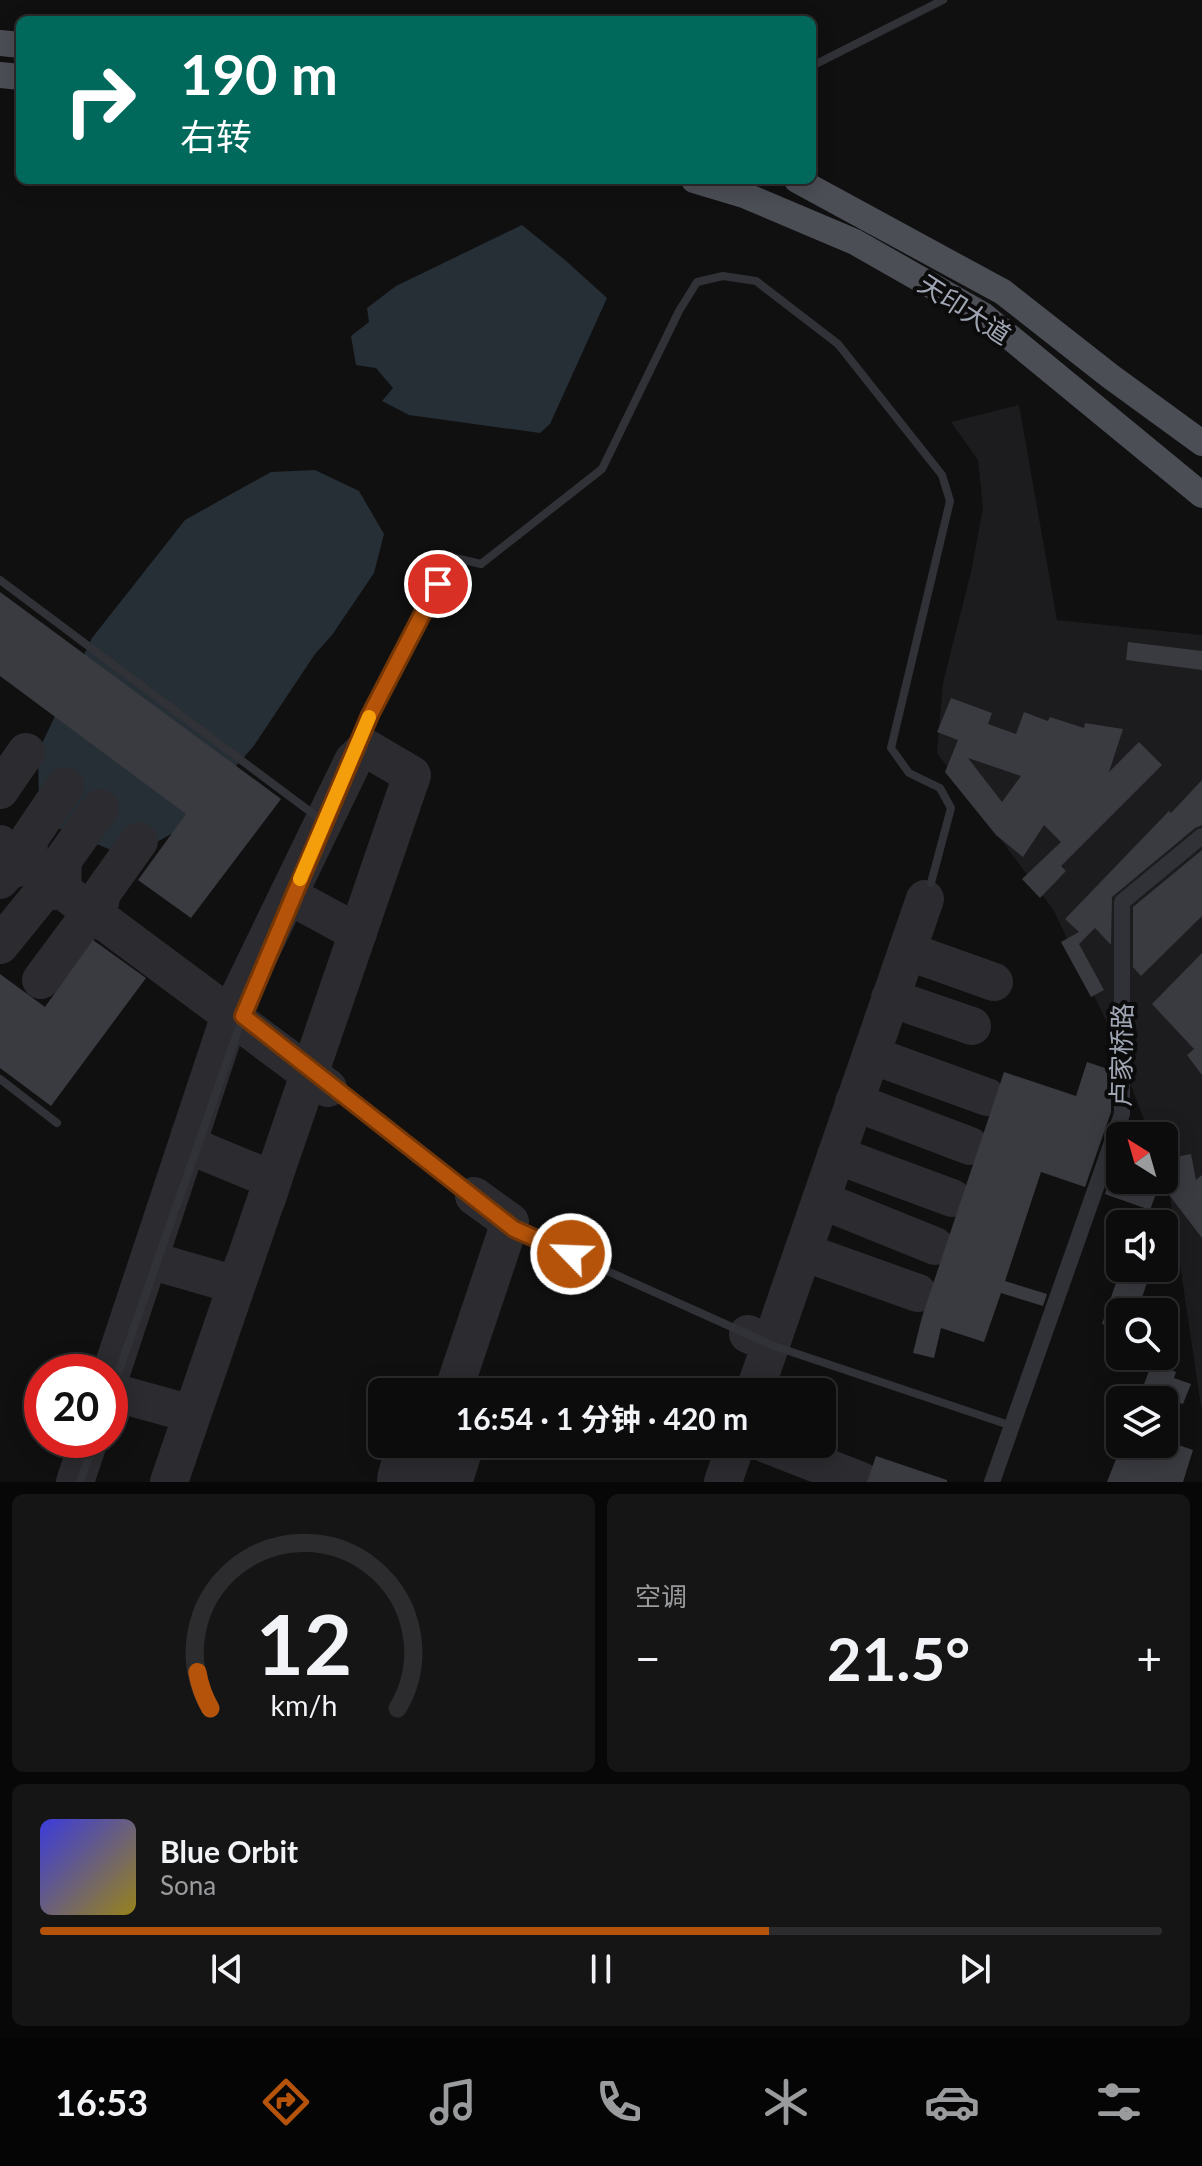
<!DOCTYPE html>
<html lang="zh">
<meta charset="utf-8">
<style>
:root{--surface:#0c0c0d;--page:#151516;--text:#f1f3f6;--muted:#9a9b9d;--line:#2c2c2e;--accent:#b45309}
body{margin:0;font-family:Lato,"Noto Sans SC",sans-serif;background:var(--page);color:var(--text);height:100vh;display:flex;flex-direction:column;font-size:30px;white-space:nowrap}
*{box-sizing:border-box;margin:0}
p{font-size:26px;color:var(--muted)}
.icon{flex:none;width:44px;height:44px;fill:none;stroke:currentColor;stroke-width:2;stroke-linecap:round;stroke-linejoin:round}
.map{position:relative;height:1482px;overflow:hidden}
.side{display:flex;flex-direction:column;gap:12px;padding:12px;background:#070707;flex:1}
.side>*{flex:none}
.hud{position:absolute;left:16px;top:16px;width:800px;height:168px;border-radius:12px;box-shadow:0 4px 20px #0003,0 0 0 2px var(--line);background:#00695c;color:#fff;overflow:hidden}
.needle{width:52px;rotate:323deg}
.controls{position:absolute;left:1106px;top:1122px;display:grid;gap:16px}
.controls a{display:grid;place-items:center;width:72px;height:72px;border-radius:12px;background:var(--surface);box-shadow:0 4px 20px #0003,0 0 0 2px var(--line);font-size:40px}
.speed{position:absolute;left:24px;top:1354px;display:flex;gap:16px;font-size:40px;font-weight:700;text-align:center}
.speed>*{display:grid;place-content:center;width:104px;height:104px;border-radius:50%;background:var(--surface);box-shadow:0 4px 20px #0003,0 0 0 2px var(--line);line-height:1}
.speed .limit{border:12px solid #d22;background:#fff;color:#111}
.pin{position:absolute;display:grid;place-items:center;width:68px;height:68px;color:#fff;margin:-34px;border:4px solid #fff;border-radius:50%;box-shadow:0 2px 8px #0007}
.me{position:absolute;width:88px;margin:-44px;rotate:294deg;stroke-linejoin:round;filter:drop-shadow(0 0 6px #0008)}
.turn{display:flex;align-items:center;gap:28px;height:168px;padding:0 32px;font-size:36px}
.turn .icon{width:104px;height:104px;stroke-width:2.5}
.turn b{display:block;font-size:56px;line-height:68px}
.big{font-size:60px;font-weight:700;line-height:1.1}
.side .widget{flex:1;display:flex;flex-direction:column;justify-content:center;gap:12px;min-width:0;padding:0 28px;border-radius:12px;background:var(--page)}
.side .dial{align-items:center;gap:0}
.dial svg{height:208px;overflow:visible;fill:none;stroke:var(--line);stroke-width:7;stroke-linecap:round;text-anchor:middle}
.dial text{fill:var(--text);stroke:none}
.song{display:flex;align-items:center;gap:24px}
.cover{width:96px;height:96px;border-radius:12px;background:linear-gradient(135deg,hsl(240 70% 55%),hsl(50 70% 35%))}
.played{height:8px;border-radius:4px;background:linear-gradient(90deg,var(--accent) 65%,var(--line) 65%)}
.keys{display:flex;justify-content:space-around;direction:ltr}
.heat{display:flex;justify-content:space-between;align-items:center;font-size:44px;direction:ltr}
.side .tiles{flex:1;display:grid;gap:12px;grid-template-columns:1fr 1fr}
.widget:last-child{grid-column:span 2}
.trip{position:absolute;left:368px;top:1378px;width:468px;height:80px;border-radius:12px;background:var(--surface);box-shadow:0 4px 20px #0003,0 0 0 2px var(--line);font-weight:700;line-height:80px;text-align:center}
.tabs{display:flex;height:128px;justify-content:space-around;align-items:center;background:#050505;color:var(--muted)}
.tabs .icon{width:56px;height:56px}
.tabs .active{color:var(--accent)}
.tabs b{font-size:36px;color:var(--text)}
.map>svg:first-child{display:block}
.built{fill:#1c1c1e}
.water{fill:#262f36}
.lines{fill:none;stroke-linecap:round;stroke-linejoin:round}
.taxiway{stroke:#2c2c30;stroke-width:38}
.runway{stroke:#2c2c30;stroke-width:94}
.building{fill:#3a3b40;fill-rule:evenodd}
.service{stroke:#313237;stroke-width:8}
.minor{stroke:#313237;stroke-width:16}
.primary{stroke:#4c4e56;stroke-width:26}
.route-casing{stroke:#753606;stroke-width:20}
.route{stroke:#b45309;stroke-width:14}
.slow{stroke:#f59e0b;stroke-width:14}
.labels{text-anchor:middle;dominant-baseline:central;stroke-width:8;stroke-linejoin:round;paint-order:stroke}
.street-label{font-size:26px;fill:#a0a6b4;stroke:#0b0b0c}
</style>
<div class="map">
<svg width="1202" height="1482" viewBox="0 0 1202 1482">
<rect width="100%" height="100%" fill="#101011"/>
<polygon class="built" points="1019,405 1057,620 1202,635 1202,1413 1168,1184 1164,1174 1164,1136 1150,1136 1110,1029 1054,911 937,753 943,683 971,572 983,508 978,460 951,422"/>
<g class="water">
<polygon points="522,225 565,260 607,298 550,424 540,433 409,415 382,401 393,388 376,368 356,365 351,336 369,322 367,308 396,286"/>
<polygon points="315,470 359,491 384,534 374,573 332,635 315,654 253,747 180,829 139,852 111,850 60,829 39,802 38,752 92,638 185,520 271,472"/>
</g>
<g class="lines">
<g class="taxiway">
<polyline points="0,790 26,752"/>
<polyline points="0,844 328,1088"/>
<polyline points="0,880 8,871 28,864 29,839 65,786"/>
<polyline points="288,895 358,933"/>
<polyline points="0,945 43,892 62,890 63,860 100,808"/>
<polyline points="907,951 994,982"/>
<polyline points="41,980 84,922 97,916 102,893 139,841"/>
<polyline points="890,998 972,1026"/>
<polyline points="871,1055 987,1097"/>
<polyline points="854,1102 970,1146"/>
<polyline points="190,1134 198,1149 273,1180 266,1201"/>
<polyline points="836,1155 952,1198"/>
<polyline points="821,1200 935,1246"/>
<polyline points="152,1250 157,1260 163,1264 236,1285 244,1263"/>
<polyline points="803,1252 918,1293"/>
<polyline points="748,1334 771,1344 754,1392"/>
<polyline points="771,1344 925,899"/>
<polyline points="110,1376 230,1015 353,761 366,748 412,775 169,1482"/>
<polyline points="110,1389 116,1393 192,1414"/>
<polyline points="453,1392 510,1222 474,1196"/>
<polyline points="766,1444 861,1481"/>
<polyline points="427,1474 450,1482"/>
<polyline points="75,1482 89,1440"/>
<polyline points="723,1482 736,1444"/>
</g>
<polyline class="runway" points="424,1482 436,1444"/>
</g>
<g class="building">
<polygon points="0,592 281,799 191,918 138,880 186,814 0,676"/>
<polygon points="1128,642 1202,651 1202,670 1126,660"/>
<path d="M951,698L992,713L988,724L1016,734L1024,712L1048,721L1050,717L1084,728L1085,723L1123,729L1109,772L1139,742L1162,765L1061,866L1066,871L1040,898L1022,879L1061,842L1044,825L1023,857L996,835L945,772L958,740L937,732ZM968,758L1021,776L1002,802Z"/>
<polygon points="1202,780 1202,825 1195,828 1112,897 1111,945 1095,928 1079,944 1104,990 1091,997 1061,942 1079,932 1065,919 1169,811 1171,813"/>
<polygon points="1202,850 1202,916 1141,976 1133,967 1133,907"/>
<polygon points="93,940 146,978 51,1106 0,1068 0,974 45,1007"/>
<polygon points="1202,953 1202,1075 1187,1055 1194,1049 1152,1004"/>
<polygon points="1087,1062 1111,1070 1111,1112 1085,1187 1041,1172 1005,1281 1047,1294 1043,1306 1001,1293 984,1342 941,1328 934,1358 913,1353 922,1317 1004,1072 1076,1096"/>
<polygon points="1191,1154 1196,1180 1202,1175 1202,1238 1160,1183 1150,1210 1105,1194 1119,1156 1120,1180 1164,1180 1164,1171 1173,1174 1170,1158"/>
<polygon points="1121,1268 1152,1268 1137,1312 1120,1312 1120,1346 1105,1342 1110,1326 1102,1324"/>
<polygon points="1152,1363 1176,1372 1174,1378 1191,1384 1183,1404 1170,1400 1138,1400"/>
<polygon points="1164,1440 1193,1450 1183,1482 1107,1482 1122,1444 1164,1444"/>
<polygon points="876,1456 947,1480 947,1482 867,1482"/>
</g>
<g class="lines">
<g class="service">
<polyline points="812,66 943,0"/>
<polyline points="0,580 324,822"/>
<polyline points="931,883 951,808 940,788 909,773 891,748 950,501 942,475 838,344 756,281 723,276 697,282 679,311 602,469 481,564 451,557 370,715 243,1016 514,1229 774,1346 1012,1426"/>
<polyline points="0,1079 57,1123"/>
<polyline points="110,1396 243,1016"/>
<polyline points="80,1482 95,1440"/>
</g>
<polyline class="minor" points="992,1482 1122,1114 1122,902 1202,836"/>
<g class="primary">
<polyline points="0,43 20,45"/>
<polyline points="0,75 20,77"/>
<polyline points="694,180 744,195 855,242 983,315 1202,495"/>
<polyline points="797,180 1003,292 1110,376 1202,443"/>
</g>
</g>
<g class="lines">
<defs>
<polyline id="route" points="438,584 370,715 243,1016 514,1229 571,1254"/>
</defs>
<use href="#route" class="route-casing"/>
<use href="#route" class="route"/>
<polyline class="slow" points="300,879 369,717"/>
</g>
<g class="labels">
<g class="street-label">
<text transform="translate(965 309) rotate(33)">天印大道</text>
<text transform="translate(1121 1055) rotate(-89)">卢家桥路</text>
</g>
</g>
</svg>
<div class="controls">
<a><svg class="needle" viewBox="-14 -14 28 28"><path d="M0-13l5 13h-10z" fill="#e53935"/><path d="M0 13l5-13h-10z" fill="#9a9b9d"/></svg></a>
<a><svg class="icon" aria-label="sound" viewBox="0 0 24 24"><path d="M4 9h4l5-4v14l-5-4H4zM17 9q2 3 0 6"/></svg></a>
<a><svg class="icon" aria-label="search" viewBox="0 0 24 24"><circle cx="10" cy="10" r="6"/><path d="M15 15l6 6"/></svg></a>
<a><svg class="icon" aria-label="layers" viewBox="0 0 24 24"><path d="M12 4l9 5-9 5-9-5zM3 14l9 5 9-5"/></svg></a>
</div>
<div class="speed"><div class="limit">20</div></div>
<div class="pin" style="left:438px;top:584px;background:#d93025"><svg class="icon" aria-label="arrive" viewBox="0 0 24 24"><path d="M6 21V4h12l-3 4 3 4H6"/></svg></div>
<svg class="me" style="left:571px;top:1254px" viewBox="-20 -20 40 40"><circle r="17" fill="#b45309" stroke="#fff" stroke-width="3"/><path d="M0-11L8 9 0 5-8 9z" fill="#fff"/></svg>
<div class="trip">16:54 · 1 分钟 · 420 m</div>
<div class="hud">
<div class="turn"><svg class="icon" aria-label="right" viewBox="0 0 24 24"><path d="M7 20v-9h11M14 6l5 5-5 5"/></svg><div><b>190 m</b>右转</div></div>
</div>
</div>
<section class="side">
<div class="tiles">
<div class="widget dial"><svg viewBox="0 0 100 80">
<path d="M14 69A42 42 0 1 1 86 69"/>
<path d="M14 69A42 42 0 0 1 9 55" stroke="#b45309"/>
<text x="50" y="56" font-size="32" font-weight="700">12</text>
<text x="50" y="72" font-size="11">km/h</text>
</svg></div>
<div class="widget"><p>空调</p>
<div class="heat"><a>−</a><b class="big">21.5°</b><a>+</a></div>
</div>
<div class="widget">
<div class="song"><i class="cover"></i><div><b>Blue Orbit</b><p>Sona</p></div></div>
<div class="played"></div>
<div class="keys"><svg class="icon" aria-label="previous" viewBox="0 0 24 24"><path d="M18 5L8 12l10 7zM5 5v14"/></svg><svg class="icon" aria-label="pause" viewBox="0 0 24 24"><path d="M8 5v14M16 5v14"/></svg><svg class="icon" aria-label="next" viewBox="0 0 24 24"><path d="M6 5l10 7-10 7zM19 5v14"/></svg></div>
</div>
</div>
</section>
<nav class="tabs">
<b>16:53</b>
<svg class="icon active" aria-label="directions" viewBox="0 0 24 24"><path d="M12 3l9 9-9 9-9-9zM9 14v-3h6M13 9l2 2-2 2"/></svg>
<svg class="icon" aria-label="music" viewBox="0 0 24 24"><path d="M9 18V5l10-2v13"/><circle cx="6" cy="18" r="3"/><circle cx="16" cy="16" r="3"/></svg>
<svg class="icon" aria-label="phone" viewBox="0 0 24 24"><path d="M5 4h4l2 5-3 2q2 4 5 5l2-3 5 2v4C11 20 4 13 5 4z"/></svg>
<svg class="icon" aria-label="climate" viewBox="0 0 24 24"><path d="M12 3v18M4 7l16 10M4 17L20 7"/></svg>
<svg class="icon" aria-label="car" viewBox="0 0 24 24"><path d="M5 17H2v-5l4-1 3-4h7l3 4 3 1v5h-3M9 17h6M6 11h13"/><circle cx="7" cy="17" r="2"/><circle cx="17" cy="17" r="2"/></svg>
<svg class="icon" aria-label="filters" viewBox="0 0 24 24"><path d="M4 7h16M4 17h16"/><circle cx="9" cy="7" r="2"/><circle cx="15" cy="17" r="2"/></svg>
</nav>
